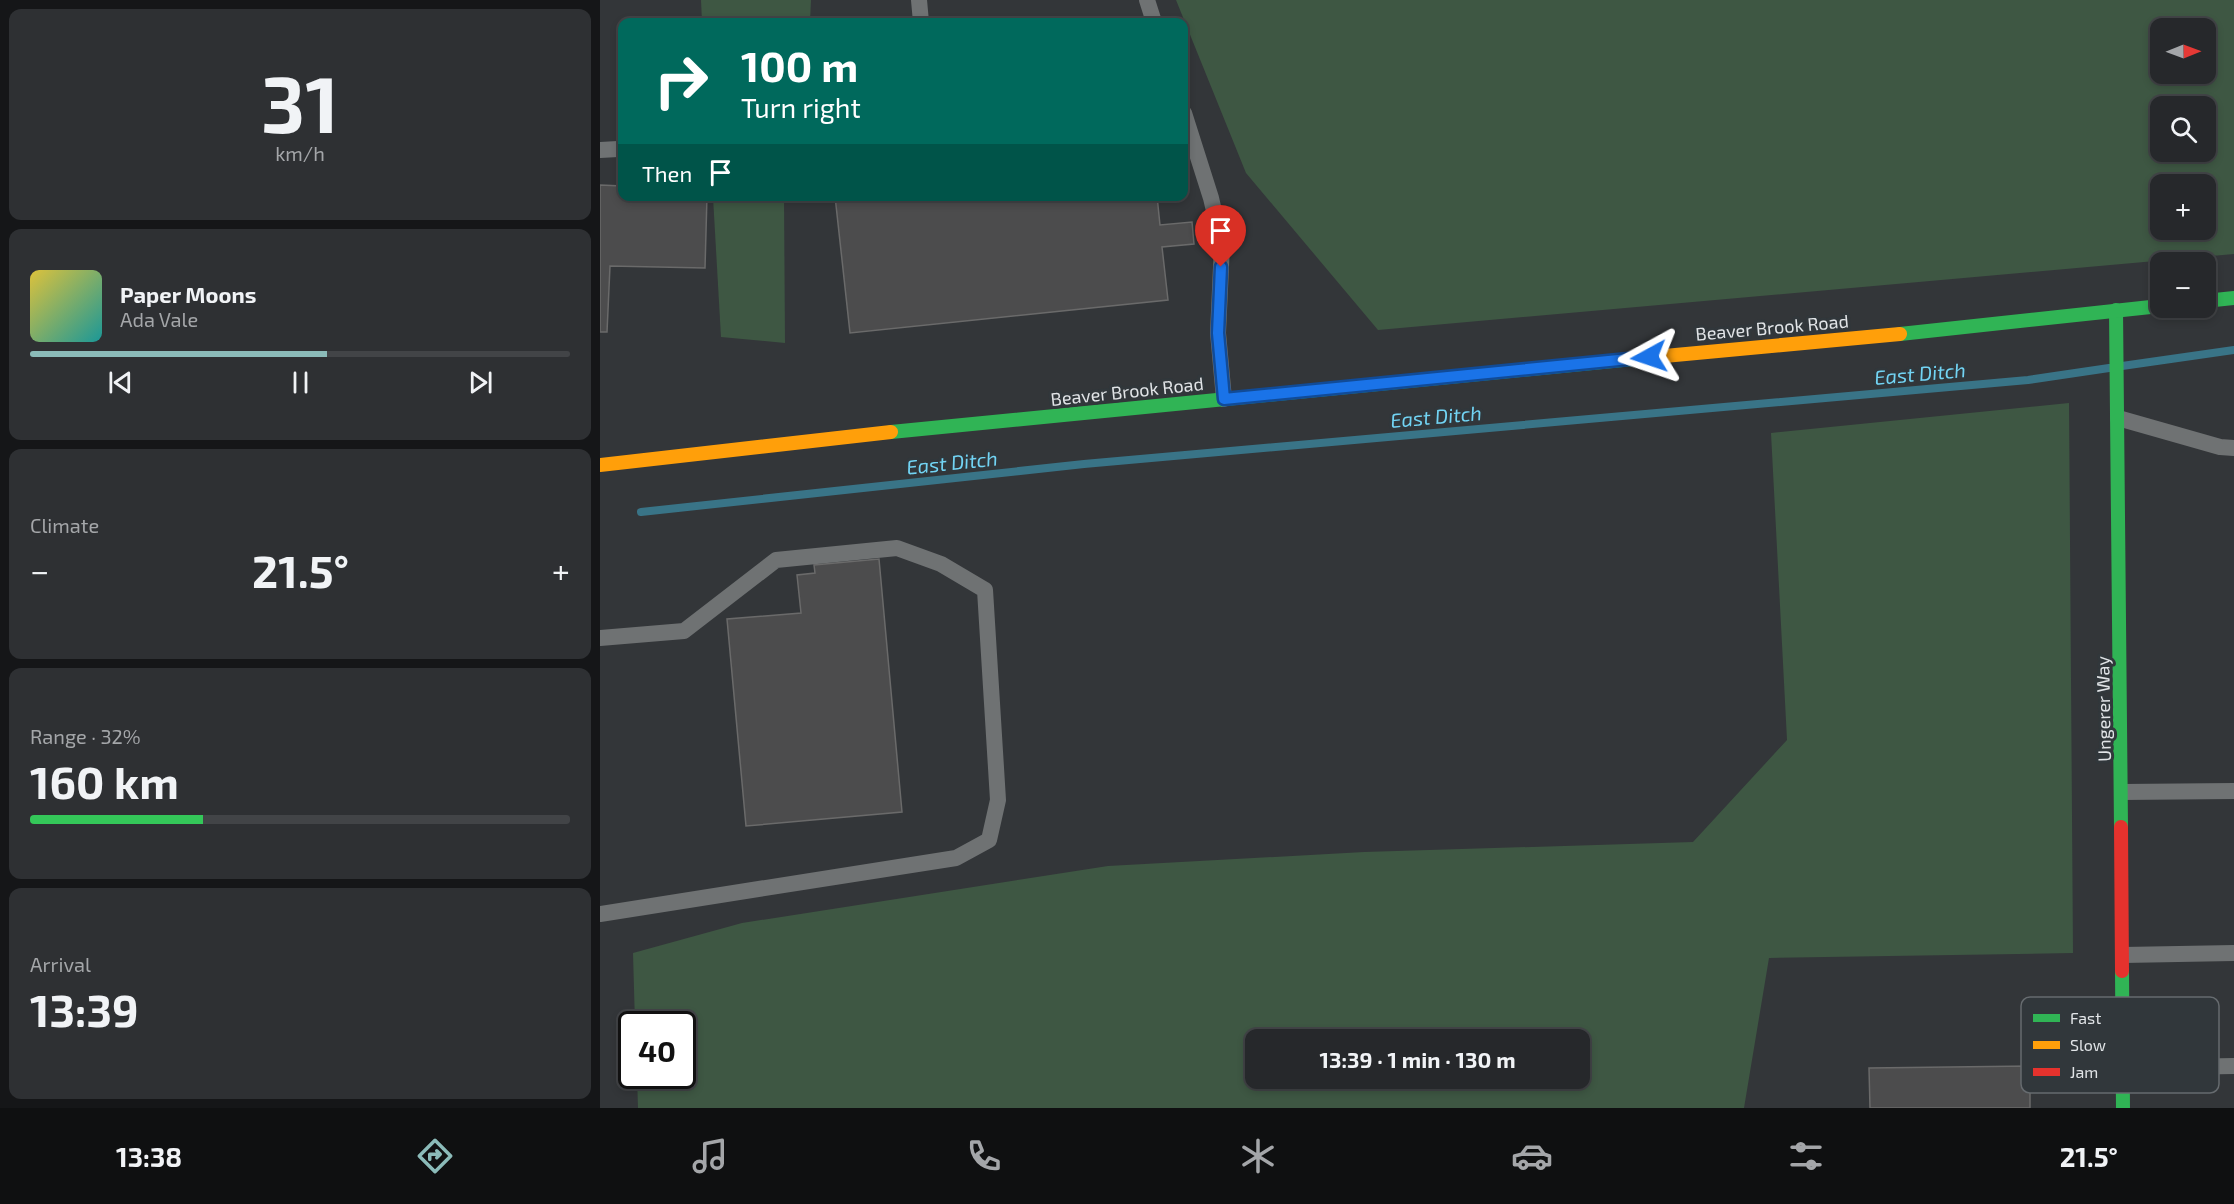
<!DOCTYPE html>
<meta charset="utf-8">
<style>
:root{--surface:#26282b;--page:#2e3033;--text:#f1f3f6;--muted:#a4a6a9;--line:#424447;--accent:#8bbbb9}
body{margin:0;font-family:"Exo 2",sans-serif;background:var(--page);color:var(--text);height:100vh;display:flex;flex-direction:column;font-size:22px;white-space:nowrap}
*{box-sizing:border-box;margin:0}
p{font-size:20px;color:var(--muted)}
.icon{flex:none;width:33px;height:33px;fill:none;stroke:currentColor;stroke-width:2;stroke-linecap:round;stroke-linejoin:round}
.map{position:relative;flex:1;overflow:hidden}
.panel{display:flex;flex-direction:column;gap:9px;padding:9px;background:#151618;width:600px}
.panel>*{flex:none}
.guide{position:absolute;left:18px;top:18px;width:570px;height:183px;border-radius:12px;box-shadow:0 3px 9px #0003,0 0 0 2px var(--line);background:#00695c;color:#fff;overflow:hidden}
.needle{width:39px;rotate:89deg}
.fabs{position:absolute;left:1550px;top:18px;display:grid;gap:12px}
.fabs a{display:grid;place-items:center;width:66px;height:66px;border-radius:12px;background:var(--surface);box-shadow:0 3px 9px #0003,0 0 0 2px var(--line);font-size:30px}
.speed{position:absolute;left:18px;top:1011px;display:flex;gap:12px;font-size:30px;font-weight:700;text-align:center}
.speed>*{display:grid;place-content:center;width:78px;height:78px;border-radius:50%;background:var(--surface);box-shadow:0 3px 9px #0003,0 0 0 2px var(--line);line-height:1}
.speed .limit{border:3px solid #111;border-radius:9px;background:#fff;color:#111}
.pin{position:absolute;display:grid;place-items:center;width:51px;height:51px;color:#fff;margin:-62px -26px;border-radius:50% 50% 50% 0;rotate:-45deg;box-shadow:0 0 6px #0007}
.pin .icon{rotate:45deg}
.me{position:absolute;width:66px;margin:-33px;rotate:265deg;stroke-linejoin:round;filter:drop-shadow(0 0 4px #0008)}
.turn{display:flex;align-items:center;gap:21px;height:126px;padding:0 24px;font-size:27px}
.turn .icon{width:78px;height:78px;stroke-width:2.5}
.turn b{display:block;font-size:42px;line-height:51px}
.then{display:flex;align-items:center;height:57px;padding:0 24px;background:#0003;gap:12px;font-size:22px}
.big{font-size:45px;font-weight:700;line-height:1.1}
.panel .widget{flex:1;display:flex;flex-direction:column;justify-content:center;gap:9px;min-width:0;padding:0 21px;border-radius:12px;background:var(--page)}
.panel .dial{align-items:center;gap:0}
.dial b{font-size:78px;line-height:1}
.song{display:flex;align-items:center;gap:18px}
.cover{width:72px;height:72px;border-radius:9px;background:linear-gradient(135deg,hsl(50 70% 55%),hsl(180 70% 35%))}
.played{height:6px;border-radius:3px;background:linear-gradient(90deg,var(--accent) 55%,var(--line) 55%)}
.keys{display:flex;justify-content:space-around;direction:ltr}
.heat{display:flex;justify-content:space-between;align-items:center;font-size:33px;direction:ltr}
.charge{height:9px;border-radius:4px;background:linear-gradient(90deg,#34c759 32%,var(--line) 0)}
.trip{position:absolute;left:645px;top:1029px;width:345px;height:60px;border-radius:12px;background:var(--surface);box-shadow:0 3px 9px #0003,0 0 0 2px var(--line);font-weight:700;line-height:60px;text-align:center}
.menu{display:flex;height:96px;justify-content:space-around;align-items:center;background:#0f1011;color:var(--muted)}
.menu .icon{width:42px;height:42px}
.menu .active{color:var(--accent)}
.menu b{font-size:27px;color:var(--text)}
main{display:flex;flex:1;min-height:0}
.map>svg:first-child{display:block}
.green{fill:#3e5743;fill-rule:evenodd}
.lines{fill:none;stroke-linecap:round;stroke-linejoin:round}
.stream{stroke:#397487;stroke-width:8}
.building{fill:#4c4c4d;stroke:#6a6a6a;stroke-width:1.5}
.lane{stroke:#6f7273;stroke-width:16}
.fast{stroke:#30b455;stroke-width:14}
.slow{stroke:#ff9f0a;stroke-width:14}
.jam{stroke:#e5322d;stroke-width:14}
.route-casing{stroke:#114b97;stroke-width:15}
.route{stroke:#1a73e8;stroke-width:10}
.labels{text-anchor:middle;dominant-baseline:central;stroke-width:6;stroke-linejoin:round;paint-order:stroke}
.street-label{font-size:18px;fill:#e1e4e7;stroke:#31373b}
.water-label{font-size:20px;font-style:italic;fill:#72d4f4;stroke:#31373b}
.key{fill:#31373b;stroke:#666b6f;stroke-width:1.5}
.key-label{font-size:16px;fill:#e1e4e7}
</style>
<main>
<section class="panel">
<div class="widget dial"><b>31</b><p>km/h</p></div>
<div class="widget">
<div class="song"><i class="cover"></i><div><b>Paper Moons</b><p>Ada Vale</p></div></div>
<div class="played"></div>
<div class="keys"><svg class="icon" aria-label="previous" viewBox="0 0 24 24"><path d="M18 5L8 12l10 7zM5 5v14"/></svg><svg class="icon" aria-label="pause" viewBox="0 0 24 24"><path d="M8 5v14M16 5v14"/></svg><svg class="icon" aria-label="next" viewBox="0 0 24 24"><path d="M6 5l10 7-10 7zM19 5v14"/></svg></div>
</div>
<div class="widget"><p>Climate</p>
<div class="heat"><a>−</a><b class="big">21.5°</b><a>+</a></div>
</div>
<div class="widget"><p>Range · 32%</p><b class="big">160 km</b><div class="charge"></div></div>
<div class="widget"><p>Arrival</p><b class="big">13:39</b></div>
</section>
<div class="map">
<svg width="1634" height="1108" viewBox="0 0 1634 1108">
<rect width="100%" height="100%" fill="#333639"/>
<g class="green">
<polygon points="101,0 211,0 210,22 102,22"/>
<path d="M576,0H1634V254L778,330L646,173ZM1560,28H1605V74H1560ZM1560,106H1605V152H1560ZM1560,184H1605V230H1560Z"/>
<polygon points="113,197 184,197 185,343 121,337"/>
<path d="M1469,403L1473,953L1169,958L1144,1108H38L37,1076H82V1024H35L33,953L142,923L508,866L764,852L1093,842L1187,740L1171,433ZM656,1040H980V1078H656Z"/>
</g>
<g class="lines">
<g class="stream">
<polyline points="1522,366 1634,350"/>
<polyline points="41,512 484,464 1428,380 1509,368"/>
</g>
</g>
<g class="building">
<polygon points="0,185 22,186 22,196 107,196 105,268 10,266 7,332 0,332"/>
<polygon points="235,196 557,196 560,225 592,222 594,244 562,247 568,300 250,333"/>
<polygon points="279,559 302,812 146,826 127,619 201,613 197,575 215,573 214,565"/>
<polygon points="1430,1066 1430,1108 1270,1108 1269,1068"/>
</g>
<g class="lines">
<g class="lane">
<polyline points="319,0 321,22"/>
<polyline points="547,0 554,22"/>
<polyline points="584,113 611,198 622,245 618,333 624,399"/>
<polyline points="0,150 18,149"/>
<polyline points="1518,418 1620,447 1634,448"/>
<polyline points="0,638 84,631 176,560 297,548 341,564 385,590 398,800 389,840 356,858 0,914"/>
<polyline points="1522,792 1634,791"/>
<polyline points="1523,955 1634,953"/>
<polyline points="1523,1068 1634,1066"/>
</g>
<g class="fast">
<polyline points="1605,301 1634,298"/>
<polyline points="1516,310 1521,827"/>
<polyline points="1300,334 1560,306"/>
<polyline points="291,432 1043,358"/>
<polyline points="1522,971 1523,1108"/>
</g>
<g class="slow">
<polyline points="1043,358 1300,334"/>
<polyline points="0,465 291,432"/>
</g>
<polyline class="jam" points="1521,827 1522,971"/>
</g>
<g class="lines">
<defs>
<polyline id="route" points="621,267 618,333 624,399 1049,357"/>
</defs>
<use href="#route" class="route-casing"/>
<use href="#route" class="route"/>
</g>
<g class="labels">
<g class="street-label">
<text transform="translate(1172 327) rotate(-5)">Beaver Brook Road</text>
<text transform="translate(527 391) rotate(-6)">Beaver Brook Road</text>
<text transform="translate(1503 709) rotate(-91)">Ungerer Way</text>
</g>
<g class="water-label">
<text transform="translate(1320 373) rotate(-5)">East Ditch</text>
<text transform="translate(836 416) rotate(-5)">East Ditch</text>
<text transform="translate(352 462) rotate(-6)">East Ditch</text>
</g>
</g>
<rect x="1421" y="997" width="198" height="96" rx="9" class="key"/>
<rect x="1433" y="1014" width="27" height="8" fill="#30b455"/>
<rect x="1433" y="1041" width="27" height="8" fill="#ff9f0a"/>
<rect x="1433" y="1068" width="27" height="8" fill="#e5322d"/>
<g class="key-label">
<text x="1470" y="1024">Fast</text>
<text x="1470" y="1051">Slow</text>
<text x="1470" y="1078">Jam</text>
</g>
</svg>
<div class="fabs">
<a><svg class="needle" viewBox="-14 -14 28 28"><path d="M0-13l5 13h-10z" fill="#e53935"/><path d="M0 13l5-13h-10z" fill="#a4a6a9"/></svg></a>
<a><svg class="icon" aria-label="search" viewBox="0 0 24 24"><circle cx="10" cy="10" r="6"/><path d="M15 15l6 6"/></svg></a>
<a>+</a>
<a>−</a>
</div>
<div class="speed"><div class="limit">40</div></div>
<div class="pin" style="left:621px;top:267px;background:#d93025"><svg class="icon" aria-label="arrive" viewBox="0 0 24 24"><path d="M6 21V4h12l-3 4 3 4H6"/></svg></div>
<svg class="me" style="left:1049px;top:357px" viewBox="-20 -20 40 40"><path d="M0-17L14 15 0 8-14 15z" fill="#1a73e8" stroke="#fff" stroke-width="4"/></svg>
<div class="trip">13:39 · 1 min · 130 m</div>
<div class="guide">
<div class="turn"><svg class="icon" aria-label="right" viewBox="0 0 24 24"><path d="M7 20v-9h11M14 6l5 5-5 5"/></svg><div><b>100 m</b>Turn right</div></div>
<div class="then">Then<svg class="icon" aria-label="arrive" viewBox="0 0 24 24"><path d="M6 21V4h12l-3 4 3 4H6"/></svg></div>
</div>
</div>
</main>
<nav class="menu">
<b>13:38</b>
<svg class="icon active" aria-label="directions" viewBox="0 0 24 24"><path d="M12 3l9 9-9 9-9-9zM9 14v-3h6M13 9l2 2-2 2"/></svg>
<svg class="icon" aria-label="music" viewBox="0 0 24 24"><path d="M9 18V5l10-2v13"/><circle cx="6" cy="18" r="3"/><circle cx="16" cy="16" r="3"/></svg>
<svg class="icon" aria-label="phone" viewBox="0 0 24 24"><path d="M5 4h4l2 5-3 2q2 4 5 5l2-3 5 2v4C11 20 4 13 5 4z"/></svg>
<svg class="icon" aria-label="climate" viewBox="0 0 24 24"><path d="M12 3v18M4 7l16 10M4 17L20 7"/></svg>
<svg class="icon" aria-label="car" viewBox="0 0 24 24"><path d="M5 17H2v-5l4-1 3-4h7l3 4 3 1v5h-3M9 17h6M6 11h13"/><circle cx="7" cy="17" r="2"/><circle cx="17" cy="17" r="2"/></svg>
<svg class="icon" aria-label="filters" viewBox="0 0 24 24"><path d="M4 7h16M4 17h16"/><circle cx="9" cy="7" r="2"/><circle cx="15" cy="17" r="2"/></svg>
<b>21.5°</b>
</nav>
